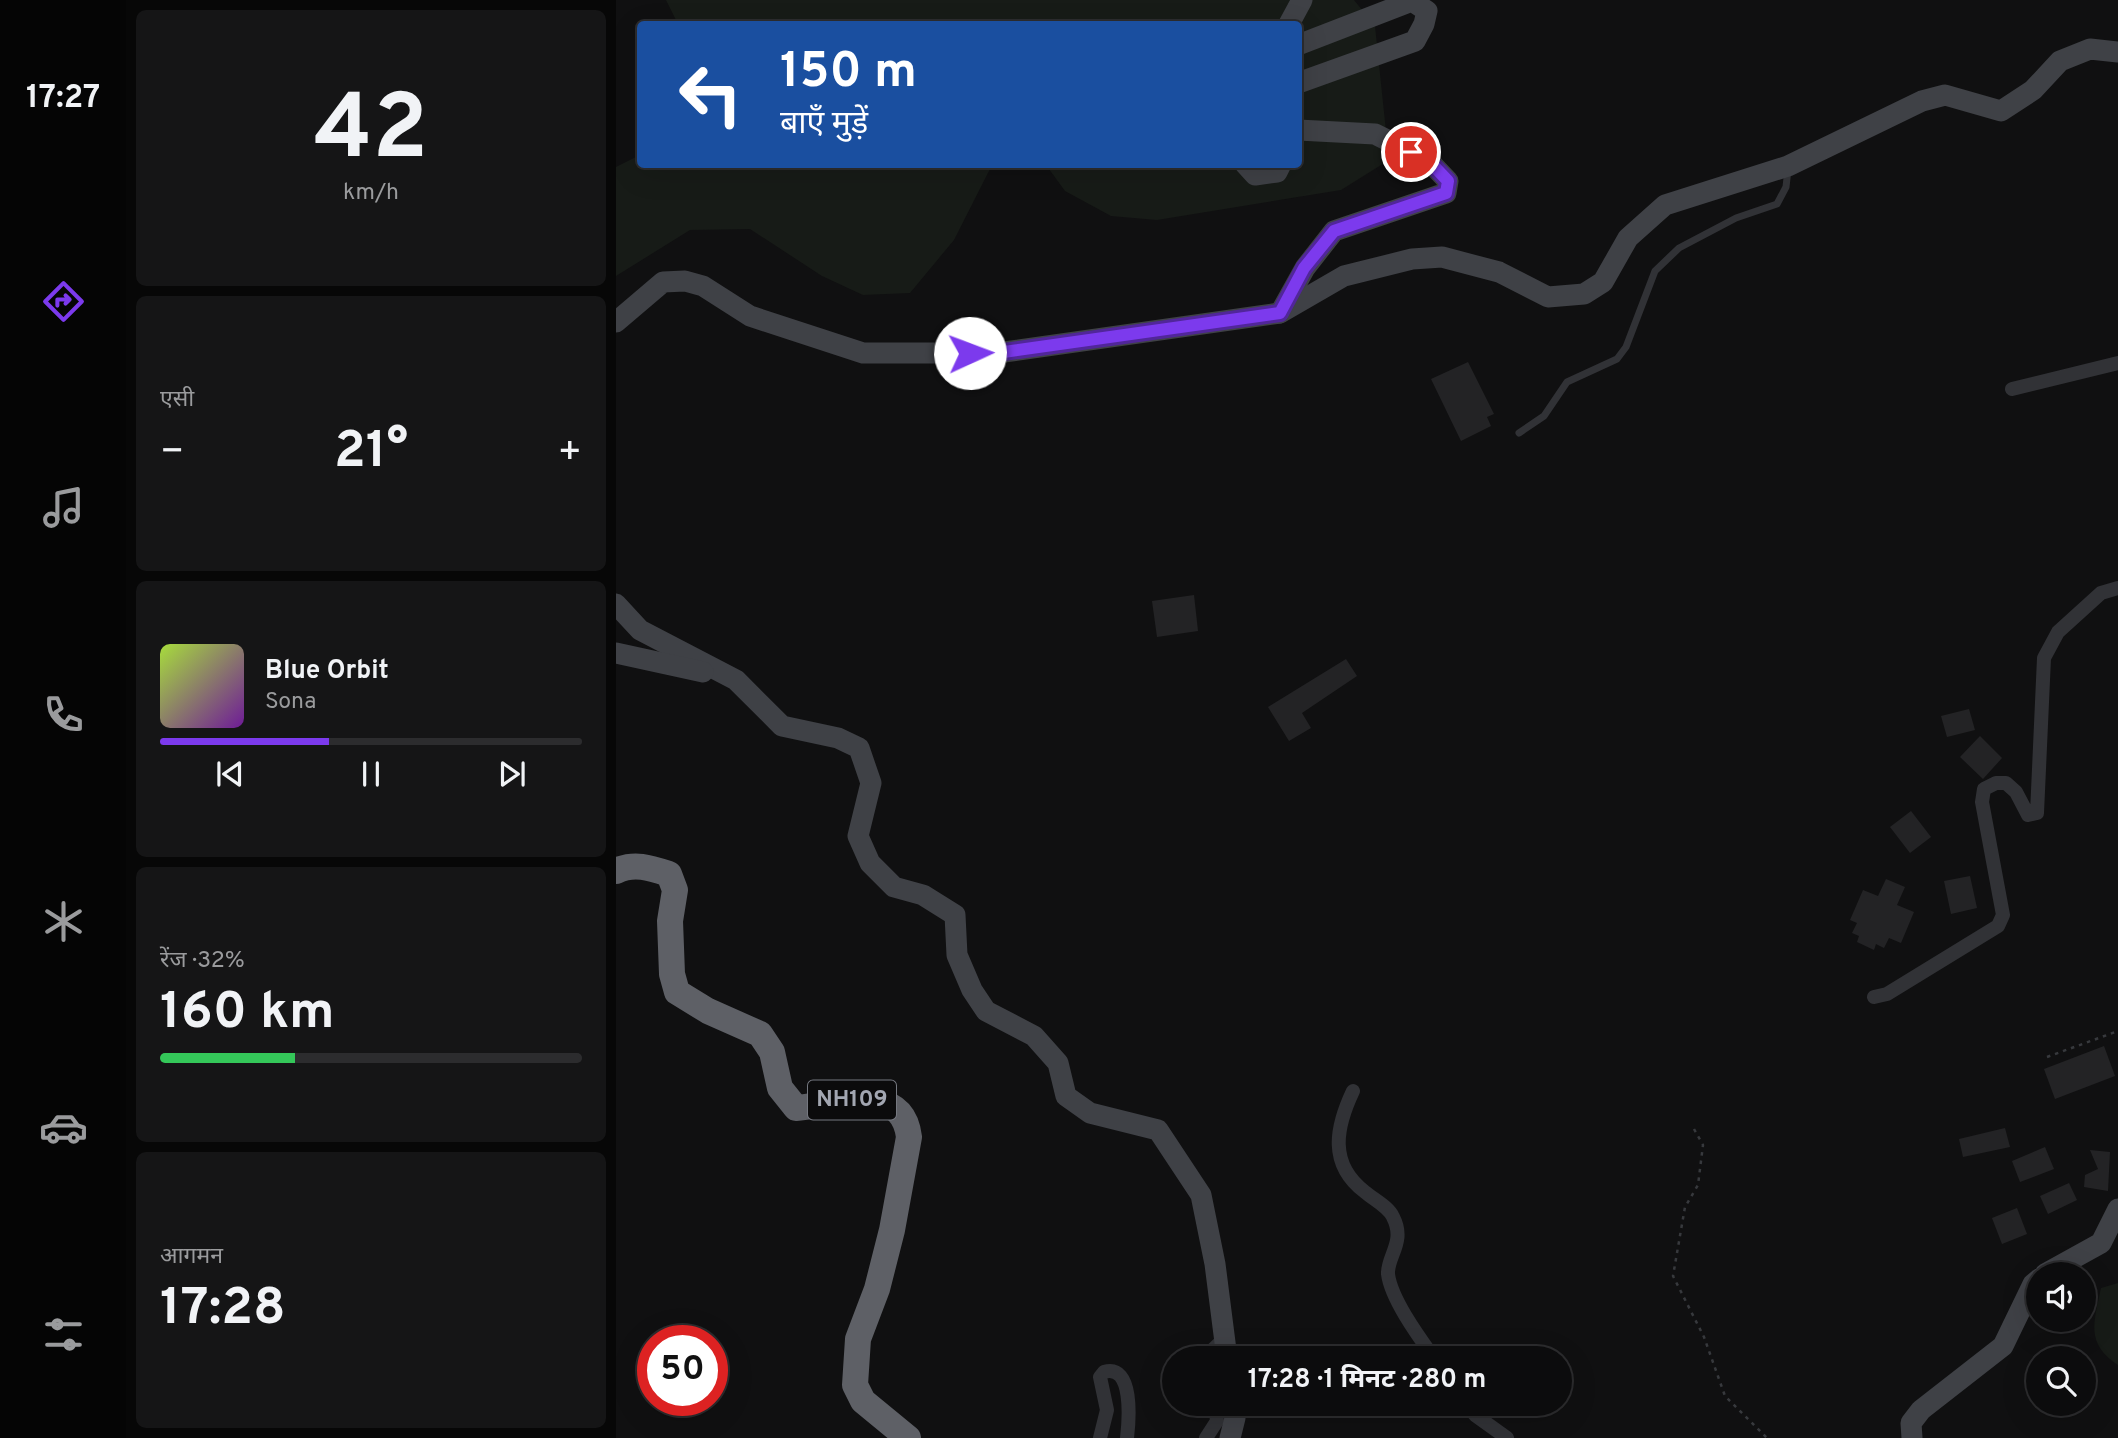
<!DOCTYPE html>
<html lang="hi">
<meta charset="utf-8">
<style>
:root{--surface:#0c0c0d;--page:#151516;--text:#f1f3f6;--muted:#9a9b9d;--line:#2c2c2e;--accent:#7c3aed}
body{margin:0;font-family:Overpass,"Noto Sans Devanagari",sans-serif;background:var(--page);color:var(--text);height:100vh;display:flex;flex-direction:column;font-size:26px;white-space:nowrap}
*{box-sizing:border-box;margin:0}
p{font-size:23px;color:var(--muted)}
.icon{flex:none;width:38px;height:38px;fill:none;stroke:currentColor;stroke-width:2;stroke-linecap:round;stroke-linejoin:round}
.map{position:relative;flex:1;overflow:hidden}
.sheet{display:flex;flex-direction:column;gap:10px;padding:10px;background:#070707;width:490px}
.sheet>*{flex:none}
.hud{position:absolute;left:21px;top:21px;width:665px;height:147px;border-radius:7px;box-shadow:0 7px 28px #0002,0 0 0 2px var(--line);background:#1a4fa0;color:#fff;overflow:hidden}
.tools{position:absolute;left:1410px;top:1262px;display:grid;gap:14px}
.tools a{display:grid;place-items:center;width:70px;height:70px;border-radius:50%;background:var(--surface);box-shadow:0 7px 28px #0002,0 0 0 2px var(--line);font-size:35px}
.speed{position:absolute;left:21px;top:1325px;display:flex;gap:14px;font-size:35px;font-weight:700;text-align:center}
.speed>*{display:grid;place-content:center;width:91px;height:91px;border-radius:50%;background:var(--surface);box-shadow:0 7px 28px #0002,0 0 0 2px var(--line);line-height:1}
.speed .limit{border:10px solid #d22;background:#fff;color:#111}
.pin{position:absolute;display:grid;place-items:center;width:60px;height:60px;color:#fff;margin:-30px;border:4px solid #fff;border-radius:50%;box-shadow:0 2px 7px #0007}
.me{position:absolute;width:77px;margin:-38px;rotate:88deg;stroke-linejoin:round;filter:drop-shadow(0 0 5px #0008)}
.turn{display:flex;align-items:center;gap:24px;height:147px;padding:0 28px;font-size:32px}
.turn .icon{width:91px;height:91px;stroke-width:2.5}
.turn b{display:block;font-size:49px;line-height:60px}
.big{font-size:52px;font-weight:700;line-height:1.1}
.sheet .tile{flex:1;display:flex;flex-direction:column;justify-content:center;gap:10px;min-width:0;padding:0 24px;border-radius:10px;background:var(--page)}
.sheet .dial{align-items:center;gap:0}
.dial b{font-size:91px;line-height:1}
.song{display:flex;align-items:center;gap:21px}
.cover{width:84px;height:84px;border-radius:10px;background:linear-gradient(135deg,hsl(80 70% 55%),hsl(280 70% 35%))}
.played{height:7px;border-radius:4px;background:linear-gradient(90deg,var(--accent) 40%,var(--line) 40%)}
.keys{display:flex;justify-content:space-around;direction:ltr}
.heat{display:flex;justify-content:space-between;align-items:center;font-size:38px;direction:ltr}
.charge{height:10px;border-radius:5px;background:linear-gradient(90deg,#34c759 32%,var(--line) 0)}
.trip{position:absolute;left:546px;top:1346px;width:410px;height:70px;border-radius:35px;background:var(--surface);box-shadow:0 7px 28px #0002,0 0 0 2px var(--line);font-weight:700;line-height:70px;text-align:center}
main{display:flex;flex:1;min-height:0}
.menu{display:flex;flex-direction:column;width:126px;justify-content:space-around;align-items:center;background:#050505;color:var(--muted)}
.menu .icon{width:49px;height:49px}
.menu .current{color:var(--accent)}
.menu b{font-size:32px;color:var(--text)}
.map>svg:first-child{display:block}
.green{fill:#171b17}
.building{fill:#232325}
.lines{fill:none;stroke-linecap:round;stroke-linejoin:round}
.path{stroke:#37393d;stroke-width:2.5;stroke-dasharray:3.5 5;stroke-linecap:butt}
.lane{stroke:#313236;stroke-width:7}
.street{stroke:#313236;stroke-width:14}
.secondary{stroke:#3f4146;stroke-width:21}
.highway{stroke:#5e6066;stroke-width:26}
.route-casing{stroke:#51269a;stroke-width:18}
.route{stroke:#7c3aed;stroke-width:12}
.labels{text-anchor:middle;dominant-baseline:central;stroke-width:7;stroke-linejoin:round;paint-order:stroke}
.shield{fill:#0b0b0c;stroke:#757880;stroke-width:2}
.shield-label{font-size:23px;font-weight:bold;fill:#a2a6b1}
</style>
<main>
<nav class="menu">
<b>17:27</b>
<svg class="icon current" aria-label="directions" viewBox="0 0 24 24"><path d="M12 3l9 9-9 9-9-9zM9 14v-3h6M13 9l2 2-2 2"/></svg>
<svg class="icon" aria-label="music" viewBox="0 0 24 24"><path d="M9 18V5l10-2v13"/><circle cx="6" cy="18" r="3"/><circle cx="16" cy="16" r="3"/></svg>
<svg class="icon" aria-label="phone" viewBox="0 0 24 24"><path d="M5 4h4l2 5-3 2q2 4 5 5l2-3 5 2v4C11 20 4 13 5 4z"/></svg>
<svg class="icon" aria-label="climate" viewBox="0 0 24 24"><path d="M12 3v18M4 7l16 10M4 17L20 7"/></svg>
<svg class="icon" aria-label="car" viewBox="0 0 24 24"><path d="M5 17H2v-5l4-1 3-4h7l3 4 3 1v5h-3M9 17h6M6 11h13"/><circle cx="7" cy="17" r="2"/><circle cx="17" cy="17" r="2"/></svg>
<svg class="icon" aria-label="filters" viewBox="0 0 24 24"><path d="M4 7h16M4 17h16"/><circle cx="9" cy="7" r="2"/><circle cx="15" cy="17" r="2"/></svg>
</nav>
<section class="sheet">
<div class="tile dial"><b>42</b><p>km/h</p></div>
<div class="tile"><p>एसी</p>
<div class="heat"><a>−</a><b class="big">21°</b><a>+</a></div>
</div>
<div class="tile">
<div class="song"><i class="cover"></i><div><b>Blue Orbit</b><p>Sona</p></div></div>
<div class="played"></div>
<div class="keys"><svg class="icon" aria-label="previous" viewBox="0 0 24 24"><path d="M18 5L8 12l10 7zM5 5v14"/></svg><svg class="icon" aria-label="pause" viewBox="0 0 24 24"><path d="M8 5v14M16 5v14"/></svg><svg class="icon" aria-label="next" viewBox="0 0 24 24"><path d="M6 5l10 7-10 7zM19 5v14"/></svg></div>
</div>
<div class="tile"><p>रेंज · 32%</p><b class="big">160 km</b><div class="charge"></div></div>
<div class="tile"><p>आगमन</p><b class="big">17:28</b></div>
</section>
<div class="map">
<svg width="1502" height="1438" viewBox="0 0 1502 1438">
<rect width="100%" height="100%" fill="#101011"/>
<g class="green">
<polygon points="50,0 738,0 759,26 773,160 725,190 541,220 495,216 449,191 430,165 682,164 682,24 62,24"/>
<polygon points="24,155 24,164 376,165 338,240 294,293 247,295 206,276 134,229 74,230 0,276 0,167"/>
<path d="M1502,1283V1365C1469,1343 1478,1322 1485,1288Z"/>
</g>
<g class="building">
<polygon points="852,362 878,414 871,417 875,426 845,441 815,379"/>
<polygon points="578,595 582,631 541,637 536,601"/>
<polygon points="730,659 741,676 686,713 695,728 673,741 652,707"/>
<polygon points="1353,709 1359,730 1331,737 1325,716"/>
<polygon points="1364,736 1386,758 1367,779 1344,757"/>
<polygon points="1295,811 1315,837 1294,853 1274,827"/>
<polygon points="1354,876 1361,908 1335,914 1328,881"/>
<polygon points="1270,879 1289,887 1281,905 1298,912 1285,943 1273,938 1268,948 1260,944 1258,950 1241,942 1243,936 1236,933 1241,923 1234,920 1247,890 1262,896"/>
<polygon points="1488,1046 1499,1076 1439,1099 1428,1069"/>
<polygon points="1389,1128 1394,1147 1347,1157 1343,1139"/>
<polygon points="1429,1147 1438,1169 1404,1182 1396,1161"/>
<polygon points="1474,1150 1494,1152 1492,1191 1468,1187 1469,1175 1482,1169"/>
<polygon points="1453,1183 1461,1200 1432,1214 1424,1196"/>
<polygon points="1401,1208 1411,1234 1386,1244 1376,1218"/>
</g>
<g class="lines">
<g class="path">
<polyline points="1431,1057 1502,1031"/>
<polyline points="1078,1129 1087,1145 1082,1185 1069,1207 1057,1276 1088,1337 1109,1396 1151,1438"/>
</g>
<polyline class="lane" points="903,433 928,416 951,382 1001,359 1010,347 1039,271 1063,248 1120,218 1161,204 1170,187 1172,169"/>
<g class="street">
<polyline points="1396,389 1502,363"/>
<polyline points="1258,997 1271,994 1382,926 1387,915 1366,802 1368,789 1380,783 1390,783 1400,792 1412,815 1421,813 1428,658 1442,632 1485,593 1502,588"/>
<path d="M737,1091C720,1127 712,1164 749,1192C757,1199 773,1207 777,1217C790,1242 771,1256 772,1274C775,1299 803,1337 818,1358"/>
<polyline points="594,1358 593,1353 609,1338"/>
<polyline points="851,1404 859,1415 891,1438"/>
<path d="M484,1438L491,1410L484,1377L488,1372C518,1363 513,1421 511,1438"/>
<polyline points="590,1438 601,1421 599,1404"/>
</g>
<g class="secondary">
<polyline points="673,24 686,0"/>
<polyline points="682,45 796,1 811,11 808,24 799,41 682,83"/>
<polyline points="629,164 639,175 661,172 665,164"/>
<polyline points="664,313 689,268 718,231 830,193 832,181 813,161 759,134 682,130"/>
<polyline points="0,322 47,282 69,281 87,286 134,316 247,353 381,353 664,313 728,276 796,259 826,257 883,272 932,297 968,294 987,282 1012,238 1049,205 1172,166 1306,101 1329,95 1385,111 1417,90 1444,61 1474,49 1502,52"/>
<polyline points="0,604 24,630 120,680 166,726 222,738 243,748 255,783 242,836 254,863 278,887 307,895 339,915 341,955 356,990 370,1011 418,1036 442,1063 450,1096 474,1113 542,1130 585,1195 599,1264 611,1358"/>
<polyline points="0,653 87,672"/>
<polyline points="1429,1274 1485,1243 1502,1209"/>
<polyline points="614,1438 619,1418 617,1404"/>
<polyline points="1296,1438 1295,1423 1305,1410 1387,1346 1417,1284 1423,1279"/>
</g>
<path class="highway" d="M0,871C18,862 35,868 53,874L59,890L54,921L56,974L61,992L92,1011L144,1034L156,1052L164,1088L180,1108C218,1105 286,1080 293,1137L276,1230L261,1289L242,1339L239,1385L247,1401L292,1438"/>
</g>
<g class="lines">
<defs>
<polyline id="route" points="354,353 381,353 664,313 688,268 718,231 830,193 832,181 813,161 795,152"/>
</defs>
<use href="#route" class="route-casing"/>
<use href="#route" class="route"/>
</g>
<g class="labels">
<rect class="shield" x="192" y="1080.5" width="88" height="39" rx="5"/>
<g class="shield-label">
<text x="236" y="1100">NH109</text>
</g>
</g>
</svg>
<div class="tools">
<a><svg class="icon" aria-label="sound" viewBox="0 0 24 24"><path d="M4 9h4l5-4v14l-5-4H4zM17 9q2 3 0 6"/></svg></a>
<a><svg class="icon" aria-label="search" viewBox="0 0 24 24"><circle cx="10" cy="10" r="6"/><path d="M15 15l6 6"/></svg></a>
</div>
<div class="speed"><div class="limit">50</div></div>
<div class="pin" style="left:795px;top:152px;background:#d93025"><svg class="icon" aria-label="arrive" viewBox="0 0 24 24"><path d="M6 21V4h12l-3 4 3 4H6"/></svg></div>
<svg class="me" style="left:354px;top:353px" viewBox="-20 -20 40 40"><circle r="19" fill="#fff"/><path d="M0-13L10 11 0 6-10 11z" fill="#7c3aed"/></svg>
<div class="trip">17:28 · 1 मिनट · 280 m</div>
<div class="hud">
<div class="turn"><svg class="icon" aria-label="left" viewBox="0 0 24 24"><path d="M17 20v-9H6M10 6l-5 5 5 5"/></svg><div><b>150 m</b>बाएँ मुड़ें</div></div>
</div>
</div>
</main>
